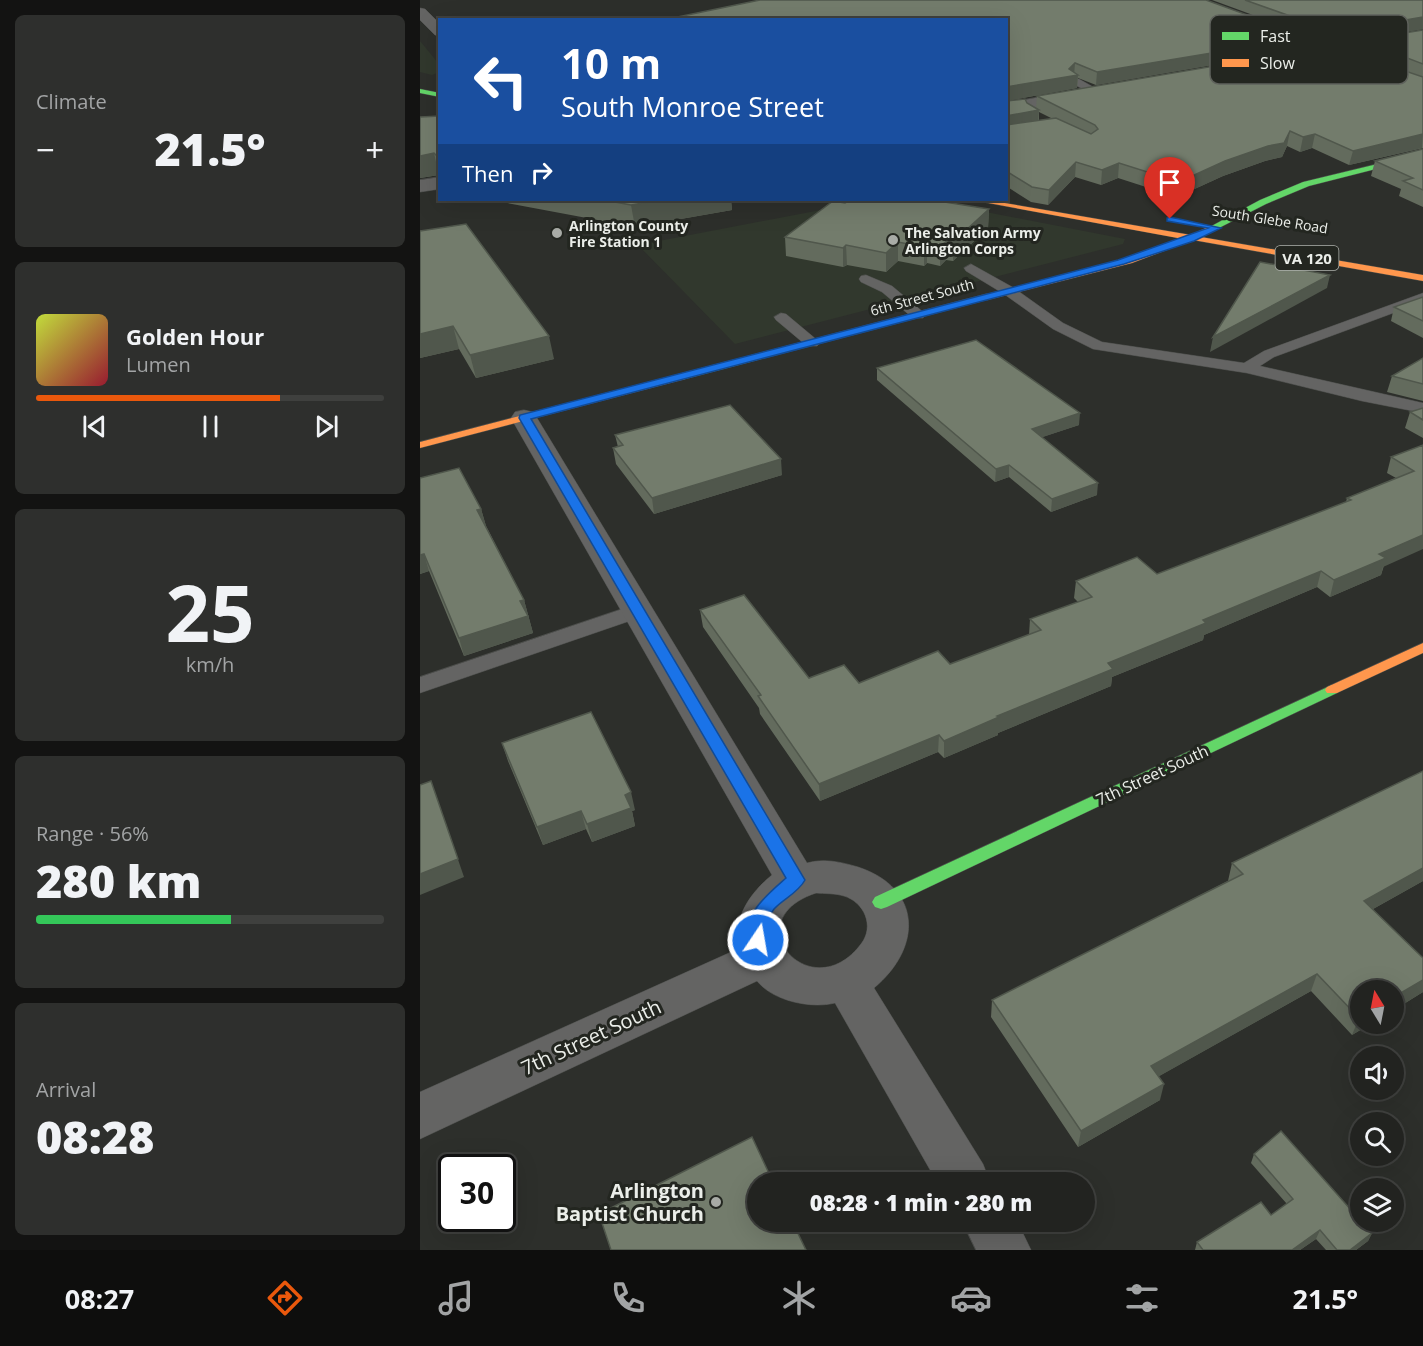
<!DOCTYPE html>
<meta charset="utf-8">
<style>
:root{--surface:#222320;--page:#2e2f2d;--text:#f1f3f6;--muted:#a2a4a5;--line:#3f403e;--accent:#ea580c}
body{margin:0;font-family:"Open Sans",sans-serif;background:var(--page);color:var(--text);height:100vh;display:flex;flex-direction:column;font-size:22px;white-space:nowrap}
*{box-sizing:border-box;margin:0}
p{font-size:20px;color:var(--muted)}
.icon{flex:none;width:33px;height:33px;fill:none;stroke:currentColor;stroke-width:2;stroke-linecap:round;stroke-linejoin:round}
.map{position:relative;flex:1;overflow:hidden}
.panel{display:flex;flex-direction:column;gap:15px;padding:15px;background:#131312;width:420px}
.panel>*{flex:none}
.guide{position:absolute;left:18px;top:18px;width:570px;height:183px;border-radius:0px;box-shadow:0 6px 24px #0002,0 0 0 2px var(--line);background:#1a4fa0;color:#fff;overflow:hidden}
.needle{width:39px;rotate:350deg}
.buttons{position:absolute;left:930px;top:980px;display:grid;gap:12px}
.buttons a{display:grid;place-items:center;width:54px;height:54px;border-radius:50%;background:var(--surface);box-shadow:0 6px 24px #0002,0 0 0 2px var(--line);font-size:30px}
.speed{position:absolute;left:18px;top:1154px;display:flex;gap:12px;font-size:30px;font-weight:700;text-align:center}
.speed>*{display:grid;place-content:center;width:78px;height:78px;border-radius:50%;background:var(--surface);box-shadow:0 6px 24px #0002,0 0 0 2px var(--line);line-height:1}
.speed .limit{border:3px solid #111;border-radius:9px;background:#fff;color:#111}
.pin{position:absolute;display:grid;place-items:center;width:51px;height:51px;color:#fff;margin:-62px -26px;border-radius:50% 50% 50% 0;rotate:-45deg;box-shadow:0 0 6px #0007}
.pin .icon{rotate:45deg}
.me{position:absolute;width:66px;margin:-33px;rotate:12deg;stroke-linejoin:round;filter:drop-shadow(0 0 4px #0008)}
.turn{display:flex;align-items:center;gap:21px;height:126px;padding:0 24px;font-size:27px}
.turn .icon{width:78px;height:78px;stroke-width:2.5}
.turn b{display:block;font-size:42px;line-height:51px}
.then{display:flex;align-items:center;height:57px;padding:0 24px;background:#0003;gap:12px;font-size:22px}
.big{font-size:45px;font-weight:800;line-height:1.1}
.panel .card{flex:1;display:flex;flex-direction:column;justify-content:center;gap:9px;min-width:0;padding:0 21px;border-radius:9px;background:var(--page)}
.panel .dial{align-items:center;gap:0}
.dial b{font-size:78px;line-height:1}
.song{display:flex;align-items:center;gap:18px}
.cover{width:72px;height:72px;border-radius:9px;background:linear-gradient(135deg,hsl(70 70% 55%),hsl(350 70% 35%))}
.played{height:6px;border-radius:3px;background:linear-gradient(90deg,var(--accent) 70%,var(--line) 70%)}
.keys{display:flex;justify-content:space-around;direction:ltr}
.heat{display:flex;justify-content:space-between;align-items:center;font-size:33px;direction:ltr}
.charge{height:9px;border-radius:4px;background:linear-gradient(90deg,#34c759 56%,var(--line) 0)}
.trip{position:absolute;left:327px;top:1172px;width:348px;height:60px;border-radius:30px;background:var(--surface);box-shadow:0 6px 24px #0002,0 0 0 2px var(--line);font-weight:800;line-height:60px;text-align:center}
.dock{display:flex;height:96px;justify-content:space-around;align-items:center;background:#0e0e0d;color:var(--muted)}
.dock .icon{width:42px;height:42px}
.dock .active{color:var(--accent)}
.dock b{font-size:27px;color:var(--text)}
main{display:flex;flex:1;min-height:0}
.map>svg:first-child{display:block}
.built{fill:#31382d}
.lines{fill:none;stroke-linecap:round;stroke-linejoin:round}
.lane-casing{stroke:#4b4d4a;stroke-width:1}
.street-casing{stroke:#4b4d4a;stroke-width:1}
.fast-casing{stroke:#4b4d4a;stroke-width:1}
.slow-casing{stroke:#4b4d4a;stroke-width:1}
.lane{fill:#646463;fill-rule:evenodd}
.street{fill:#646463;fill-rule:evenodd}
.fast{fill:#63d668;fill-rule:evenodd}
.slow{fill:#ff974d;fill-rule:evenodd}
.wall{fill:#636b5d;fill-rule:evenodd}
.shaded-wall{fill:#50574c}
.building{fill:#737c6c;stroke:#50574c;stroke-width:1.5}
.route{fill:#1a73e8;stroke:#114b97;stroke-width:1.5}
.poi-dot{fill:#a8aba6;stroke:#232620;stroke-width:2}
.labels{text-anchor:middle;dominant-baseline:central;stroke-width:6;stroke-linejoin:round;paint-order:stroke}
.far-street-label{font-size:14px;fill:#ebeee9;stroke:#232620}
.far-poi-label{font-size:14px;font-weight:bold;fill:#ebeee9;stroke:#232620;text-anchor:start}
.shield{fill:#232620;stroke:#afb2ad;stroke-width:1.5}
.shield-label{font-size:15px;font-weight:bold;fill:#ebeee9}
.street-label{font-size:16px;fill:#ebeee9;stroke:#232620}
.near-street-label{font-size:20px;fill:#ebeee9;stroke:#232620}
.near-poi-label{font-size:20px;font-weight:bold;fill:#ebeee9;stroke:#232620;text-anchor:end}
.key{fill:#232620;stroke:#5f625c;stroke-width:1.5}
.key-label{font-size:16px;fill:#ebeee9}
</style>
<main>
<section class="panel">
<div class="card"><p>Climate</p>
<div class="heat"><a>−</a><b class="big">21.5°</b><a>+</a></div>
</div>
<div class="card">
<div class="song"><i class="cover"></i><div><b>Golden Hour</b><p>Lumen</p></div></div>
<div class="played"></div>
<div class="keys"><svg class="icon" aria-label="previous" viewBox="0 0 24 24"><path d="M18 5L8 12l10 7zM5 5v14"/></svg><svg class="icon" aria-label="pause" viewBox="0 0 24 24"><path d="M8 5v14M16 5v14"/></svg><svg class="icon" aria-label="next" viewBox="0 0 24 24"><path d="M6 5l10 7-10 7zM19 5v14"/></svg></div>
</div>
<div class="card dial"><b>25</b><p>km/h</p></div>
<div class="card"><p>Range · 56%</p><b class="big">280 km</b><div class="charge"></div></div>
<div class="card"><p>Arrival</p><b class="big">08:28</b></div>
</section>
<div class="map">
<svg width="1003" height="1250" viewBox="0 0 1003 1250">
<rect width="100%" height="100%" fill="#2d2f2b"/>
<g class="built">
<polygon points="0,41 19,64 19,72 12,75 0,72"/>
<polygon points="453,200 504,200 705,239 703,244 315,344 218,245"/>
</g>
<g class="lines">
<defs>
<g id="lane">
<polygon points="651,79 659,79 682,92 673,94 651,83"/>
<polygon points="551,264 594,288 643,323 682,342 824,363 844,351 1003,293 1003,302 854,357 840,366 1003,403 1003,413 942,401 827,373 673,349 633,329 584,294 546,271 544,268"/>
<polygon points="446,275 472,286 503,312 505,315 503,318 493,318 462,292 441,282 439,279 441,276"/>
<polygon points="361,313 366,314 397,340 400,343 397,346 387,346 356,320 354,317"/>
<polygon points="217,604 224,606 227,611 224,616 0,693 0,677"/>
</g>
<g id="street">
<polygon points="0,8 5,9 20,24 20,36 15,35 0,20"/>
<polygon points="1003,31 1003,39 878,61 871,57 878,53"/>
<polygon points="661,90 669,95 667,98 586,113 586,103"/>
<polygon points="20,177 20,189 0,192 0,180"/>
<path d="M104,410L113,412L117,418L387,863C404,858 421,862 438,867C502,888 503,947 454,988L563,1164L570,1182H517L415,1003C391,1009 353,1001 337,981L0,1139V1092L320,948C311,919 331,892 352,875L91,418L95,412ZM396,893C405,894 415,893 424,896C444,902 455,926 441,944C391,1010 313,920 396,893Z"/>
<polygon points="542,1221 597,1221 611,1250 556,1250"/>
</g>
<g id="fast">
<polygon points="0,89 20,93 20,97 0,93"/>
<polygon points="1003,153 1003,157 889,186 846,204 793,231 786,229 840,200 883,182"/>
<polygon points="567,294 572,297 570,299 261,380 256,377 257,375"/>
<polygon points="912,685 919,690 917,693 467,907 461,909 455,907 452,902 455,897"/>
</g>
<g id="slow">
<polygon points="552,200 567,200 771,235 790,226 793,227 793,231 781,237 1003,275 1003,281 773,240 712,263 567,300 562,297 564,295 706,259 763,239"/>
<polygon points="261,374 265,375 265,379 0,448 0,442"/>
<polygon points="1003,643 1003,653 917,693 907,693 905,690 907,687"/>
</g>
</defs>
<use href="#lane" class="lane-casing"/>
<use href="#street" class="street-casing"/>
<use href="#fast" class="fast-casing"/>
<use href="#slow" class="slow-casing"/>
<use href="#lane" class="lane"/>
<use href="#street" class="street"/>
<use href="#fast" class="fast"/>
<use href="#slow" class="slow"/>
</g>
<g class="wall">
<polygon points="340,0 885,49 676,85 658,78 657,88 586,101"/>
<polygon points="792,0 1003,0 1003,29 912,44"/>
<path d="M1003,30V148L929,165L892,148L880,152L867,146L862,157L845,161L803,176L757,197L698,178L681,185L655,177L628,205L611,202L586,186V101L607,103L616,108L617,96L989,72L937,53L940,40ZM619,112L633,119L619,121Z"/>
<polygon points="20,116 20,177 19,175 0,178 0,117"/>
<polygon points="1003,149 1003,207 979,196 981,189 951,176 955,161"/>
<polygon points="71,200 311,200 312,210 215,227"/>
<polygon points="425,203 569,209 568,228 533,261 526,260 520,266 507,263 504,266 478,261 466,272 427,265 423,267 366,256 365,237"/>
<polygon points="0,231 134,359 56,378 39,349 0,358"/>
<polygon points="1003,297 1003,338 971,321 974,307"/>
<polygon points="1003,358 1003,401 967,392 972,376"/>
<polygon points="457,368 659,425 622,437 677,495 631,512 589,477 575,482 457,380"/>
<polygon points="1003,408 1003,438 985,428 990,412"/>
<polygon points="195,435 362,475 234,514 196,464 193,448 198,447"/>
<polygon points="1003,445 961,575 910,597 897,587 784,635 783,640 692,677 691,686 578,733 578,735 524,758 518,752 400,801 340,714 339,708 283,627 280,610 389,678 439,683 530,664 609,635 610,619 658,602 654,598 656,581 737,574 926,502 927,498 976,478 967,473 971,457"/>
<polygon points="0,478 61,509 66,526 104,600 113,633 44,656 9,571 0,574"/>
<polygon points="82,743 215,810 212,811 215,826 172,842 166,829 123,845 88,761"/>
<polygon points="812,863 1003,881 953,909 1003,992 974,1010 974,990 940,1023 952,1023 932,1035 891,991 739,1076 740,1100 658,1147 571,1017 572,1000 808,881"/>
<polygon points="834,1154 952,1233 948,1241 936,1250 906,1250 896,1239 880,1250 775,1250 777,1242 851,1215 867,1204 831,1163"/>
</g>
<g class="shaded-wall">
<polygon points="1003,17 1003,29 912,44 915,32"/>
<polygon points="888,37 885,49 676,85 677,72"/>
<polygon points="655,63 654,76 658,75 657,88 586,101 586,87 649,69"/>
<polygon points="619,110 618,124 586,130 586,116"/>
<polygon points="870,131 867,146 862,157 845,161 803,176 757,197 759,182"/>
<polygon points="895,134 892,148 880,152 883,137"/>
<polygon points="1003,134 1002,148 929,165 933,151"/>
<polygon points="14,153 19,175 0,178 0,156"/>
<polygon points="656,162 655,177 628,205 629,190"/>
<polygon points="699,163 698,178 681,185 682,170"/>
<polygon points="241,200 311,200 312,210 215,227 211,205"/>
<polygon points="569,209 568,228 533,261 533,242"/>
<polygon points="527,241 526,260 520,266 520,246"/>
<polygon points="478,242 478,261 466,272 466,253"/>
<polygon points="507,244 507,263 504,266 504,247"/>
<polygon points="426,245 427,265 423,267 423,248"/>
<polygon points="910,275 907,288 790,352 793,337"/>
<polygon points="33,326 39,349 0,358 0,334"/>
<polygon points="129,336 134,359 56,378 50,355"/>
<polygon points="660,413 659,425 611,441 612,429"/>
<polygon points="361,459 362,475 234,514 232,498"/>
<polygon points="589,465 589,477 575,482 576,469"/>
<polygon points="678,483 677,495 631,512 632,499"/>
<polygon points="61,509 66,526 57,510"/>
<polygon points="1003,535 1003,549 963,567 961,575 910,597 914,580 959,554"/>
<polygon points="4,554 9,571 0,574 0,555"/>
<polygon points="901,571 897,587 784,635 783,640 692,677 691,686 578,733 578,735 524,758 524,741 688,663 783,620"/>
<polygon points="104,600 113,633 44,656 39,638 100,601"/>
<polygon points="519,735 518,752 400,801 399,784"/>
<polygon points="11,781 44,877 0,895 0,874"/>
<polygon points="211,792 215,810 212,811 215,826 172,842 167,824 205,795"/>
<polygon points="161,811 166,829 123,845 117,827"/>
<polygon points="1003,868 1003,881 937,918 944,901"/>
<polygon points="897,974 891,991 727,1083 731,1066"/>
<polygon points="1003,980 1003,992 974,1010 974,997"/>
<polygon points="940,1017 940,1023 952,1023 932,1035 939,1018"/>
<polygon points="744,1084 740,1100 658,1147 661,1131"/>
<polygon points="900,1230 896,1239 880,1250 872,1250"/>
<polygon points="952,1233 948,1241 936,1250 930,1250"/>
</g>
<g class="building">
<polygon points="340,0 786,0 888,37 677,72 655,63 649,69 658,75 586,87 586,20 243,20"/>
<polygon points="825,0 1003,0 1003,17 915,32"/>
<polygon points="1003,30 1003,64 940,40"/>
<polygon points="912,46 1003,77 1003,134 933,151 895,134 883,137 870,131 864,143 848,146 805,161 759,182 699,163 682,170 656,162 629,190 612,187 586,171 586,125 636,118 671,134 678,129 675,125 617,96"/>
<polygon points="605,99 607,103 619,110 586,116 586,101"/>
<polygon points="20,116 20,167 17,166 17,156 14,153 0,156 0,117"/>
<polygon points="1003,149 1003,190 983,181 993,178 955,161"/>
<polygon points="184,200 241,200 211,205"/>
<polygon points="430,200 512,200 569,209 533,242 527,241 520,246 507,244 504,247 478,242 466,253 426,245 423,248 365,237 413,201 425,203"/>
<polygon points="46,224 129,336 50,355 33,326 0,334 0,231"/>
<polygon points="840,262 910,275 793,337"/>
<polygon points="1003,297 1003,321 974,307"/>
<polygon points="556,340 660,413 612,429 678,483 632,499 589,465 576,469 457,368"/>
<polygon points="1003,358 1003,384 972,376"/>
<polygon points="310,405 361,459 232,498 193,448 203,445 195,435"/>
<polygon points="1003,408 1003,420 990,412"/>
<polygon points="1003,445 1003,535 959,554 966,558 914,580 901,571 783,620 786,623 688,663 693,669 577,716 579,717 524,741 519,735 399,784 338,696 341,695 280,610 324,595 389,678 424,665 439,683 518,651 530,664 621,630 610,619 672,597 656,581 717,557 737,574 931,500 927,498 994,471 971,457"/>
<polygon points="39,468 61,509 57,510 104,600 100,601 108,616 39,638 4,554 0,555 0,478"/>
<polygon points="171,712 211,792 205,795 211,808 167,824 161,811 117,827 82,743"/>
<polygon points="1003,771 1003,868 944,901 1003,958 1003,980 974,997 974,990 940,990 940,1017 939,1018 897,974 731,1066 744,1084 661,1131 572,1000 823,874 812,863"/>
<polygon points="11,781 38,859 0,874 0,785"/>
<polygon points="861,1131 940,1220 940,1221 942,1221 952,1233 930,1250 917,1250 900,1230 872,1250 783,1250 777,1242 841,1202 851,1215 873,1199 834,1154"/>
<polygon points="332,1137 353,1182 338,1182 338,1221 372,1221 386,1250 191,1250 179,1214"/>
</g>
<path class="route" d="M750,217L801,228L774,241L704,264L111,419L385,880C378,893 363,899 354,909C345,920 350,934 344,946L338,948L331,946C317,918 348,894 366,878L99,418L100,415L698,260L788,228L747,221V218Z"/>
<g class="poi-dot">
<circle cx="137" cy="233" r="6"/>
<circle cx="473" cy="240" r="6"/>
<circle cx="296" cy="1202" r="6"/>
</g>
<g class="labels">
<g class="far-street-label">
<text transform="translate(850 219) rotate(9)">South Glebe Road</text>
<text transform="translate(502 297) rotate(-15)">6th Street South</text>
</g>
<g class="far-poi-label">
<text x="149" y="225">Arlington County<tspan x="149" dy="16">Fire Station 1</tspan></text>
<text x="485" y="232">The Salvation Army<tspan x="485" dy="16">Arlington Corps</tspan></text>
</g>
<rect class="shield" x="855.5" y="246" width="63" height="24" rx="4.5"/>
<g class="shield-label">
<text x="887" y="258">VA 120</text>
</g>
<g class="street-label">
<text transform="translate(732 775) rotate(-25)">7th Street South</text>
</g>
<g class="near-street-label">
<text transform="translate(171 1037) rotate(-25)">7th Street South</text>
</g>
<g class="near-poi-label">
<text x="284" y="1190">Arlington<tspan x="284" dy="23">Baptist Church</tspan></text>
</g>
</g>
<rect x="790" y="15" width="198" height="69" rx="9" class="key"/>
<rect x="802" y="32" width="27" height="8" fill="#63d668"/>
<rect x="802" y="59" width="27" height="8" fill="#ff974d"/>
<g class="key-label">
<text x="840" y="42">Fast</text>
<text x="840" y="69">Slow</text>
</g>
</svg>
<div class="buttons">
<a><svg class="needle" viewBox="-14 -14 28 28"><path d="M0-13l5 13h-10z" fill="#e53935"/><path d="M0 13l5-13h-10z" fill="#a2a4a5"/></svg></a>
<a><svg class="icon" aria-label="sound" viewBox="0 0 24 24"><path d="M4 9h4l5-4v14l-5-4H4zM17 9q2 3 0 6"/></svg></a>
<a><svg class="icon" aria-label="search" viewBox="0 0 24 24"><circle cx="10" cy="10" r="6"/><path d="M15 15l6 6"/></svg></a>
<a><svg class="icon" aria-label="layers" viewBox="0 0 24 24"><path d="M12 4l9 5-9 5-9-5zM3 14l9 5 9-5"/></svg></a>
</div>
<div class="speed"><div class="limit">30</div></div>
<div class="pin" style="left:750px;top:219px;background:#d93025"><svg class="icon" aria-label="arrive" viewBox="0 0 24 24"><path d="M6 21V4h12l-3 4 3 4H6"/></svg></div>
<svg class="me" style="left:338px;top:940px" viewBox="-20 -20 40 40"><circle r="17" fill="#1a73e8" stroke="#fff" stroke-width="3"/><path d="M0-11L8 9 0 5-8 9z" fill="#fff"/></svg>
<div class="trip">08:28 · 1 min · 280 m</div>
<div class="guide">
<div class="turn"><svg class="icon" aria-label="left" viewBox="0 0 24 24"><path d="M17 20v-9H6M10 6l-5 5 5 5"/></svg><div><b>10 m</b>South Monroe Street</div></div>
<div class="then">Then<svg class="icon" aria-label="right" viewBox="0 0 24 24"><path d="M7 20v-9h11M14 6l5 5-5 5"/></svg></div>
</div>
</div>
</main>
<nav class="dock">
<b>08:27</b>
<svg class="icon active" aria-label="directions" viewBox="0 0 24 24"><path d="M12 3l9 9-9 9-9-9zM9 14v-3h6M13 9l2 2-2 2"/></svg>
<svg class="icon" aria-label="music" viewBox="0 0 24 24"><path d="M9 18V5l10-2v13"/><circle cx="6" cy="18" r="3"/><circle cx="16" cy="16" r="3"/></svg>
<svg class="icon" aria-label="phone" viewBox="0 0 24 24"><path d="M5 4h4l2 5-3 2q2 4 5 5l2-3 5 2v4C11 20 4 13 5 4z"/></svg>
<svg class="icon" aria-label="climate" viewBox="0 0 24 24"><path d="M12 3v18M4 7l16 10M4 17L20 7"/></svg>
<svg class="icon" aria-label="car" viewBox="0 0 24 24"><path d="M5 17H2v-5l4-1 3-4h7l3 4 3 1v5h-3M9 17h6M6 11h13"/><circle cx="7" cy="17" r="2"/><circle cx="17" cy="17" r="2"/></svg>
<svg class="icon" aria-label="filters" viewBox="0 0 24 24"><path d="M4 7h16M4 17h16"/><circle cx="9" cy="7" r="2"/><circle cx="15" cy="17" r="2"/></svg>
<b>21.5°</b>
</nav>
